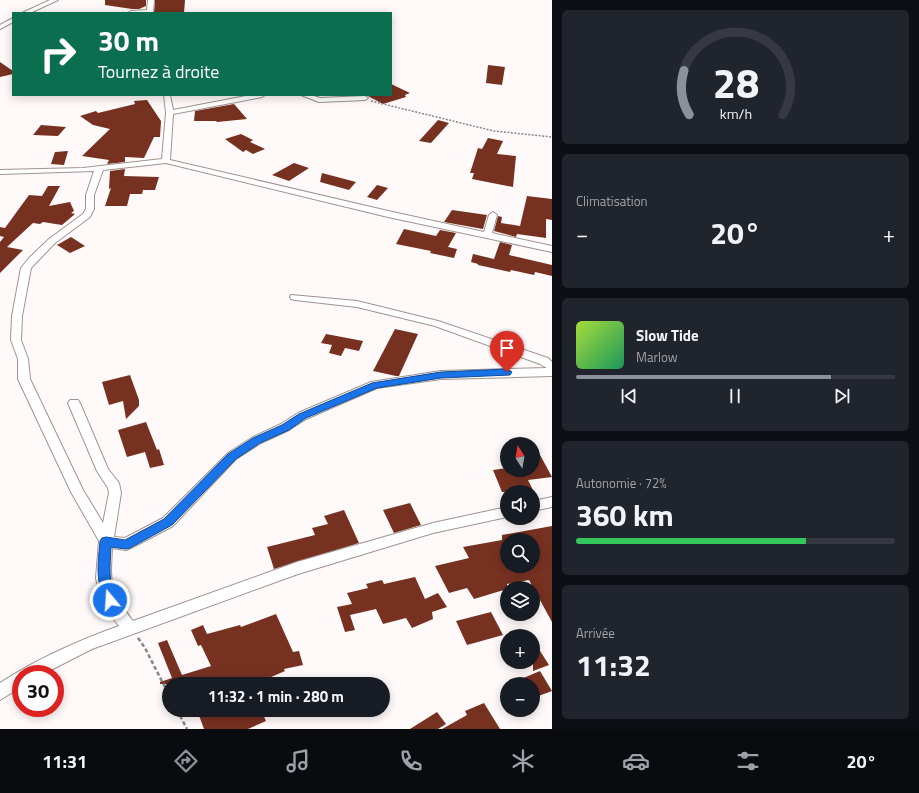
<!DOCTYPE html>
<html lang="fr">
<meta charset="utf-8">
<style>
:root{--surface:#171b24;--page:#20242c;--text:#f1f3f6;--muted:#9ea1a6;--line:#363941;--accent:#8c9099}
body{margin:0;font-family:"Titillium Web",sans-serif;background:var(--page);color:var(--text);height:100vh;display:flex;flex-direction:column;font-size:15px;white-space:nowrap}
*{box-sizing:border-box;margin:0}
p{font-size:13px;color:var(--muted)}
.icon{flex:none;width:22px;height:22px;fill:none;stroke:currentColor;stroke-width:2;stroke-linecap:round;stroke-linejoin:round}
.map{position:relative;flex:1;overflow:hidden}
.drawer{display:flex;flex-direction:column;gap:10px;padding:10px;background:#0d0f14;width:367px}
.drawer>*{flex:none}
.banner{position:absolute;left:12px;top:12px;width:380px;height:84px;border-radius:0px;box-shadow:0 2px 10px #0003;background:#0b6e4f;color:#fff;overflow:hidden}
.needle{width:26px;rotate:349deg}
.buttons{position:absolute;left:500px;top:437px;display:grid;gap:8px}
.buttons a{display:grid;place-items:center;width:40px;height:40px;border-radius:50%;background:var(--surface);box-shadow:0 2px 10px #0003;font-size:20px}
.speed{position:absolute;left:12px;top:665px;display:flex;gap:8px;font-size:20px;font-weight:700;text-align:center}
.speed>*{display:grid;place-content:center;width:52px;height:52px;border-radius:50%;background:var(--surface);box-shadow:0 2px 10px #0003;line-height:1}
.speed .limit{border:6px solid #d22;background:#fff;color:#111}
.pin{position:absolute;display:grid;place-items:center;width:34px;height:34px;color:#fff;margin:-41px -17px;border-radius:50% 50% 50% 0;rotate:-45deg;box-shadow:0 0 4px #0007}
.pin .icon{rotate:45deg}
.me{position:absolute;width:44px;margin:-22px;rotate:342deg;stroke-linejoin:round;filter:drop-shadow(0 0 3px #0008)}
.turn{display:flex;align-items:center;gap:14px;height:84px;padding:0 20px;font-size:18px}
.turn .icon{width:52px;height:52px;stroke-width:2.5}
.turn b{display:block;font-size:28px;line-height:34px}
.big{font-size:30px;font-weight:700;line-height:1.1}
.drawer .tile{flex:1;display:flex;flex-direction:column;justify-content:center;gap:6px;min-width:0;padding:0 14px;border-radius:6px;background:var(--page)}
.drawer .dial{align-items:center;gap:0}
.dial svg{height:104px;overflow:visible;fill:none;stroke:var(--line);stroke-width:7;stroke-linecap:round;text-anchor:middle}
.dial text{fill:var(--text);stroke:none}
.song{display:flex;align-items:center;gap:12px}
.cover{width:48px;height:48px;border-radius:6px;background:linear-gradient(135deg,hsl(80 70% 55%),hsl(150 70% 35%))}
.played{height:4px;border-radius:2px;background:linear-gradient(90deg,var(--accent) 80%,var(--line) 80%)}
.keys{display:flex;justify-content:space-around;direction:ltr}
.heat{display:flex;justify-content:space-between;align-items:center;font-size:22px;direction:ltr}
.charge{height:6px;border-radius:3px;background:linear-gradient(90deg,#34c759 72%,var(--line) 0)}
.trip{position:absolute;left:162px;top:677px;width:228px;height:40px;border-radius:20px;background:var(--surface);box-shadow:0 2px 10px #0003;font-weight:700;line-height:40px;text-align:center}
.menu{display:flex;height:64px;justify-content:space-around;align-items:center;background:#090b0e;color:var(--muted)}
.menu .icon{width:28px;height:28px}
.menu .active{color:var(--accent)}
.menu b{font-size:18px;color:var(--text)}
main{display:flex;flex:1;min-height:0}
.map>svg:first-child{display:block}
.building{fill:#773121;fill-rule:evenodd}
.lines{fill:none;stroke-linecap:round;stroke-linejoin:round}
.street-casing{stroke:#9f9491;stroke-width:2}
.path-far1{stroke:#8a8584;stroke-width:1.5;stroke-dasharray:2 1.5;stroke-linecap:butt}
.path{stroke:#8a8584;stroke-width:2.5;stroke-dasharray:4 2.5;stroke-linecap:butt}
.street{fill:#fff;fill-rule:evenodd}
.route{fill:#1a73e8;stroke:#114b97}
</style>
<main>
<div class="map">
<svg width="552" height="729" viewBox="0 0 552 729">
<rect width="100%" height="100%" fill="#fffaf9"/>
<g class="building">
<polygon points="105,0 146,0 146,6 139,9 132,9 105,5"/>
<polygon points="155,0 185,0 184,13 154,13"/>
<polygon points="0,62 13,71 13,74 0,77"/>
<polygon points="488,65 505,67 502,85 486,83"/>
<polygon points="391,84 410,93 405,95 406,97 383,104 366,95 391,95"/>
<polygon points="147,100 161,121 160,137 154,137 144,158 125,157 125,162 107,164 109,160 82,156 110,129 93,125 80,116 96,111 98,113 135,104 134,101"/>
<polygon points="234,104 247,119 217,122 216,121 194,121 195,111"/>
<polygon points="438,120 449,123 431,143 419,141"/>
<polygon points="41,125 66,127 58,136 33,135"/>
<polygon points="241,134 253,140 250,142 265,149 253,154 246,150 243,152 225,139"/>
<polygon points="488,138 503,141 497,154 516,156 513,187 472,179 474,173 470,173 478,148 482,149"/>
<polygon points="68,151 64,165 51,164 55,152"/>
<polygon points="294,163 309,168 289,181 272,175"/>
<polygon points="125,169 124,176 159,177 155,190 143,190 142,194 130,194 127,206 105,206 111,188 109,189 110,171"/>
<polygon points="322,173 356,182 349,190 320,182"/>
<polygon points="377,185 388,188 377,200 367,197"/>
<polygon points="48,186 60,186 49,206 70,202 74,211 71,213 75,214 62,225 43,222 40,224 33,223 7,247 23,250 0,273 0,242 4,237 0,236 0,227 5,228 29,195 42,196"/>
<polygon points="527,196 552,199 552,220 546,219 546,238 517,234 516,237 494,231 498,216 502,217 501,223 520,226"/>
<polygon points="452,210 487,215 483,229 444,222"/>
<polygon points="404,229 436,236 440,230 456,233 448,247 457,249 454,258 430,253 431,251 396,244"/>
<polygon points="71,237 85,246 70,253 57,245"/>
<polygon points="500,242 512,245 509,255 552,265 552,276 535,272 534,275 511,270 510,272 478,265 478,264 471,262 473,254 494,259"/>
<polygon points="395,329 418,334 399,376 396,376 373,371"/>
<polygon points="326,334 363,341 359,351 345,348 341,356 329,353 332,345 321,343"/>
<polygon points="130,375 139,400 139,406 126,419 123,401 109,405 102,382"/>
<polygon points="146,422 157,450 159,449 164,465 150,468 145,452 127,457 118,430"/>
<polygon points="533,442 552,477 528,480 534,492 502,492 493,470 507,468 507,470 533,470"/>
<polygon points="410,503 421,525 394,533 383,510"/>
<polygon points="344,510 359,543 274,569 267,547 315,535 312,528 328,524 324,516"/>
<path d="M552,526V622L529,580L507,584V589L474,599L467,588L449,593L435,566L469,558L463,547L502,540V535ZM507,540H533V566H507Z"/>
<polygon points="415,577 425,599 438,593 447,607 432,612 433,619 412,628 406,618 383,624 376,609 350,615 355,630 345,632 337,607 352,604 347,593 368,588 366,584 382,580 384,584"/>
<polygon points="491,612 503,635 467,645 456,621"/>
<polygon points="276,614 293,652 299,651 303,665 284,669 285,671 255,684 160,684 160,682 172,678 158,643 167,640 182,675 211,666 201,645 198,646 191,630 203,625 207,634 240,625 241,627"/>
<polygon points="533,640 549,665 533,671"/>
<polygon points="540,671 552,691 533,698 533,684 509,684"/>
<polygon points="484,703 500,729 442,729 467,715 465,711"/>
<polygon points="197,710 261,710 266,721 248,729 204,729"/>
<polygon points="437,712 446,724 438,729 410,729"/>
</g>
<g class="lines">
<defs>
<g id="street">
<polygon points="50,0 58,0 30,13 22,13"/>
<polygon points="148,0 154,0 153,13 128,13 131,11 147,10"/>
<polygon points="13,18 13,22 0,29 0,25"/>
<path d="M164,95H170L173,110L251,95H265L262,97L173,114L170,160L388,211L484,232L489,215L493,212L497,215L492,233L552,246V252L388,217L166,163L103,170L94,195V209L90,217L55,243L31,268L22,316L21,340L28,359L30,379L83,490L103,523L109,493L108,488L97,471L68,403L70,400H78L80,403L108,469L119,483L121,493L114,537L125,538L163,518L228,453L253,437L281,424L298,413L371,382L441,371L547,368L540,364L435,326L357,307L295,300L291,299L290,297L291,295L357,301L438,321L548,358L552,362V376L441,379L377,388L306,419L289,430L261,443L236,459L173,526L131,548L126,550L112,548C110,585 109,590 133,621L297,562L433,523L507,507V517L433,533L298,574L92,649L43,674H21V687L0,700V683C37,659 77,641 119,626L109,613L99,592L96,578L99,541L71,492L18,379V359L11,340L12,316L21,268L29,258L49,239L83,214L86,209V195L94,171L0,174V170L83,168L162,159L166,113Z"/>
<polygon points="301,95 311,95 320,98 365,96 368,98 365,100 319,102"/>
<polygon points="552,497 552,507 533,511 533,501"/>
</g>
</defs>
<use href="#street" class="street-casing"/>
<polyline class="path-far1" points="371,101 494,131 552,137"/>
<g class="path">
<polyline points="138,638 145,648 169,695"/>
<polyline points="177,710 187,729"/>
</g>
<use href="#street" class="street"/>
</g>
<path class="route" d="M507,369L512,372L510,375L441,378L377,388L306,418L289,430L260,443L236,459L172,525L130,548L126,549L111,547C110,566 108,582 116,600L114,604L110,605L106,604C95,581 98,565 100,541L102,538L106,537L125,540L164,519L228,454L253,438L282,425L299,414L372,383L441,372Z"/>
</svg>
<div class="buttons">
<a><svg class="needle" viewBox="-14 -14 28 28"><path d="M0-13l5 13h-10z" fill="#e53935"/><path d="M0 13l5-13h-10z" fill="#9ea1a6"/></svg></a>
<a><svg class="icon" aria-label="sound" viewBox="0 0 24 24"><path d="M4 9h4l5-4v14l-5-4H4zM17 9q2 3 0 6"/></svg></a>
<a><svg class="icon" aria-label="search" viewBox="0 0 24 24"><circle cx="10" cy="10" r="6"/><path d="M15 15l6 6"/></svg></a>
<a><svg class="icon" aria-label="layers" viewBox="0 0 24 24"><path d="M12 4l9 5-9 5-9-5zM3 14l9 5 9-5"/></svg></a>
<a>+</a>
<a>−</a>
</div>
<div class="speed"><div class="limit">30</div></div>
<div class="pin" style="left:507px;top:372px;background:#d93025"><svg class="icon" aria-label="arrive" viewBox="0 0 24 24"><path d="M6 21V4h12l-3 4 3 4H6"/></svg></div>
<svg class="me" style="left:110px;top:600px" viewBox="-20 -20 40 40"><circle r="17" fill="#1a73e8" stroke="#fff" stroke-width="3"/><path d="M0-11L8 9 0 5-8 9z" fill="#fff"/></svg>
<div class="trip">11:32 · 1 min · 280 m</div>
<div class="banner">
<div class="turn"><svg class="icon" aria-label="right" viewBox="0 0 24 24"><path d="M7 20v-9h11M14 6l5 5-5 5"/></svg><div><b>30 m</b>Tournez à droite</div></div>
</div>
</div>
<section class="drawer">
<div class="tile dial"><svg viewBox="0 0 100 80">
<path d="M14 69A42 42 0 1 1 86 69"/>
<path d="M14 69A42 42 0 0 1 10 35" stroke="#8c9099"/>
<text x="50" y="56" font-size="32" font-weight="700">28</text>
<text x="50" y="72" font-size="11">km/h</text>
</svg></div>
<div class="tile"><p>Climatisation</p>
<div class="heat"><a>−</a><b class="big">20°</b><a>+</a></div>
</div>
<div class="tile">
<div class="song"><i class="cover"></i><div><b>Slow Tide</b><p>Marlow</p></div></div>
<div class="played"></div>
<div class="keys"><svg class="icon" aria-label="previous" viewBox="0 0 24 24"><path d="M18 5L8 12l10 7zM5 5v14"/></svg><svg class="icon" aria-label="pause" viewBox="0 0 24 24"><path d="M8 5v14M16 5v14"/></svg><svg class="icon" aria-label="next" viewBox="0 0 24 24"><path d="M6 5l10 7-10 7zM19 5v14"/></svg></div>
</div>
<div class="tile"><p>Autonomie · 72%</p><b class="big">360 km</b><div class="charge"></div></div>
<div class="tile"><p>Arrivée</p><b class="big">11:32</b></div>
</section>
</main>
<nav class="menu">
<b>11:31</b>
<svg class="icon active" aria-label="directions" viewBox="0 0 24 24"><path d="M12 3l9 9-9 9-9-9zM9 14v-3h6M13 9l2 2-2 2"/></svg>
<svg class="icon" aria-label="music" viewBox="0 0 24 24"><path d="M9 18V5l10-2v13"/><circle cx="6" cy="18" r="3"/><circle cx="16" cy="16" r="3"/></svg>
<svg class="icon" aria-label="phone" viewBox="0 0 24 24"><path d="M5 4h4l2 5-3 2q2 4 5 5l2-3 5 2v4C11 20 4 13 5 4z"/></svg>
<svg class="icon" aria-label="climate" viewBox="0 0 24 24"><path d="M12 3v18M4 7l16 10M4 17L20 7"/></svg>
<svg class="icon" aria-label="car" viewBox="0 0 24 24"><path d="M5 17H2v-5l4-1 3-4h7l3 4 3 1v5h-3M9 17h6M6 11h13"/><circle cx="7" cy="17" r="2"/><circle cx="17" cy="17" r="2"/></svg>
<svg class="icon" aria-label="filters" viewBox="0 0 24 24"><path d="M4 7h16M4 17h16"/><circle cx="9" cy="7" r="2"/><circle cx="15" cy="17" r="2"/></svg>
<b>20°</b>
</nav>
